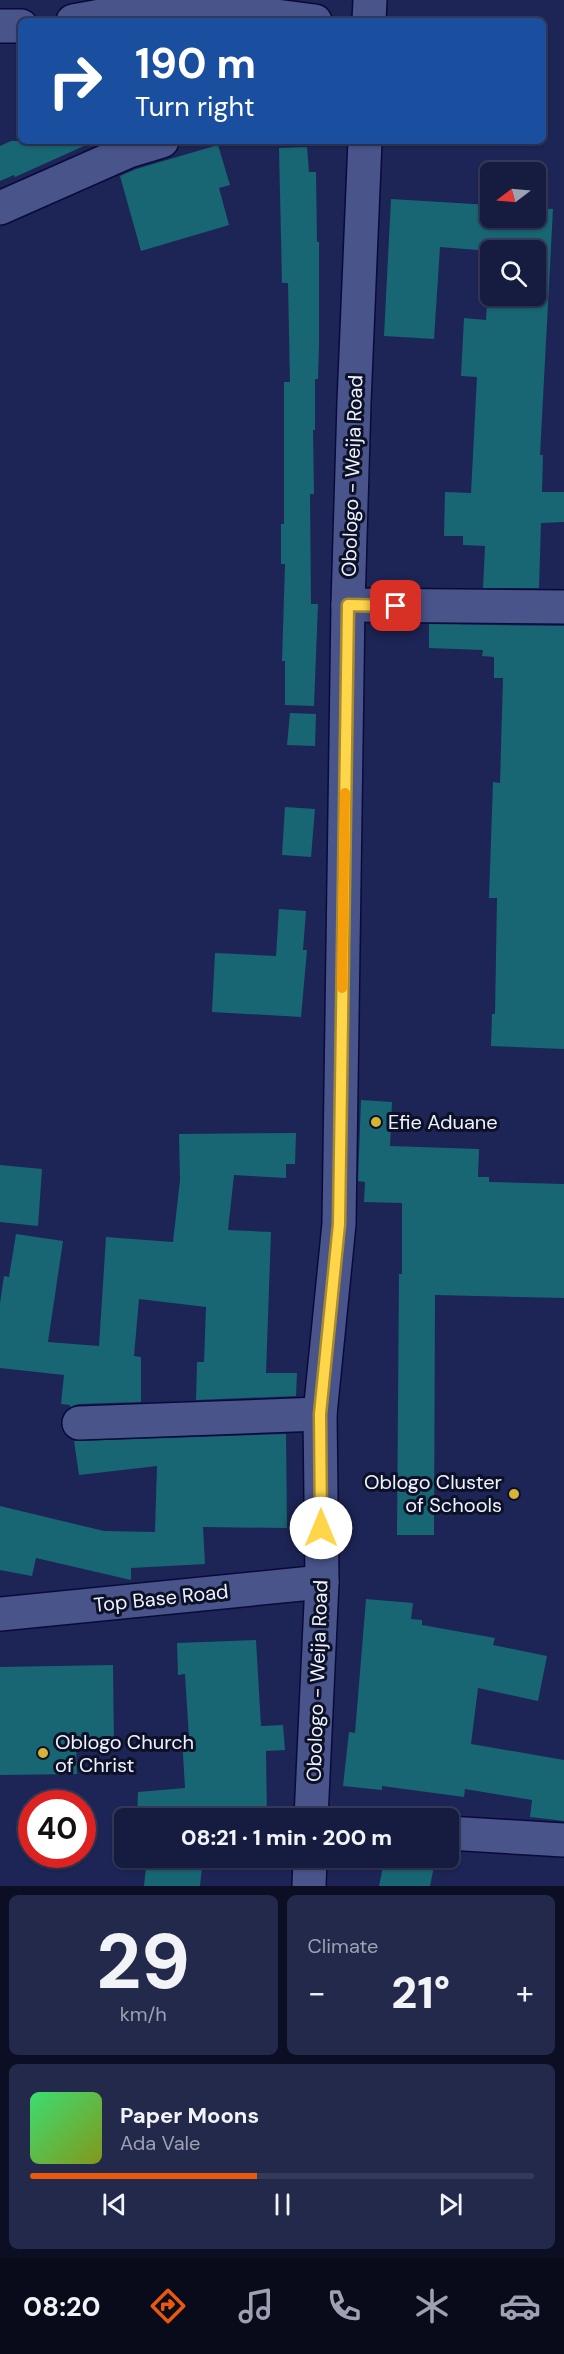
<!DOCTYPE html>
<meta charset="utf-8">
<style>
:root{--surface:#161c40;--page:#23294b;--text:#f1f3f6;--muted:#9ea1b1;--line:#353a59;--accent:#ea580c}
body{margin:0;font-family:"DM Sans",sans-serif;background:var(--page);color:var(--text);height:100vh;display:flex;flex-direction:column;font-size:22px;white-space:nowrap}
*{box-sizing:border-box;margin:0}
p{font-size:20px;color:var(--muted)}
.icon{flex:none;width:33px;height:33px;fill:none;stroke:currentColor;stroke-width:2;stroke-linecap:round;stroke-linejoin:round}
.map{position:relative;height:1886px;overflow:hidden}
.details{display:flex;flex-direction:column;gap:9px;padding:9px;background:#0c0f23;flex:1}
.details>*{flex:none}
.guide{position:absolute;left:18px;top:18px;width:528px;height:126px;border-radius:9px;box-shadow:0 2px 4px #0004,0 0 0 2px var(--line);background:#1a4fa0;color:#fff;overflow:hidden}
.needle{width:39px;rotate:254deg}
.controls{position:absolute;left:480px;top:162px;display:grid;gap:12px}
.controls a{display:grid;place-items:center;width:66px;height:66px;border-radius:9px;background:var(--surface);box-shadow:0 2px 4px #0004,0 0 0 2px var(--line);font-size:30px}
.speed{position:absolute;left:18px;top:1790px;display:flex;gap:12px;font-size:30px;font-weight:700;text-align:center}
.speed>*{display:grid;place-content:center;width:78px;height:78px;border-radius:50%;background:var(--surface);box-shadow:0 2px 4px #0004,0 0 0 2px var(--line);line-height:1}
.speed .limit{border:9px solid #d22;background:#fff;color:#111}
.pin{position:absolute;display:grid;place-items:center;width:51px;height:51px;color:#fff;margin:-26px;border-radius:12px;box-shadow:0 3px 9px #0006}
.me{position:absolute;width:66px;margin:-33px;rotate:0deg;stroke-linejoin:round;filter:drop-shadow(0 0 4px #0008)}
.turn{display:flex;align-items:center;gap:21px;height:126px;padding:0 18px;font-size:27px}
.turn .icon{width:78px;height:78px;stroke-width:2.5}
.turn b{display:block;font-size:42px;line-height:51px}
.big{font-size:45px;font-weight:800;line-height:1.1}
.details .widget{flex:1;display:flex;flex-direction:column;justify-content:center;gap:9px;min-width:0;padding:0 21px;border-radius:9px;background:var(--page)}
.details .dial{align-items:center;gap:0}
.dial b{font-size:78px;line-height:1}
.song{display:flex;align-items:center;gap:18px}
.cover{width:72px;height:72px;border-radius:9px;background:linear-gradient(135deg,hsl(140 70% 55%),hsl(70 70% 35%))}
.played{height:6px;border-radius:3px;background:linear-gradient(90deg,var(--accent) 45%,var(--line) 45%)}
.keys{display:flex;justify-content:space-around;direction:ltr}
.heat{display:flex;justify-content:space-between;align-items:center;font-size:33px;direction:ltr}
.details .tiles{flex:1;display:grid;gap:9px;grid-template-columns:1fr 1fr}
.widget:last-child{grid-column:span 2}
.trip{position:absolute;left:114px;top:1808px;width:345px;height:60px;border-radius:9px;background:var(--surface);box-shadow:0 2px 4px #0004,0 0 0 2px var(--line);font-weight:800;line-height:60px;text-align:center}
.menu{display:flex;height:96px;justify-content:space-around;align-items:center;background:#090b1a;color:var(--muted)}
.menu .icon{width:42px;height:42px}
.menu .selected{color:var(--accent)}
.menu b{font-size:27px;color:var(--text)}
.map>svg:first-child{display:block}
.building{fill:#186573;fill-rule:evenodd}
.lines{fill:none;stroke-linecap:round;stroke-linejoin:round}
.minor-casing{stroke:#090a3a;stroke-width:36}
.minor{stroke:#48548a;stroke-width:33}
.route-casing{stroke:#a68a30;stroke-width:15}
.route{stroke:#ffd54a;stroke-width:10}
.slow{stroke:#f59e0b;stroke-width:10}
.poi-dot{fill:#d7b434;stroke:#0d1127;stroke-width:2}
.labels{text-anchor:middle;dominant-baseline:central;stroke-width:6;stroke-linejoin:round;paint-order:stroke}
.street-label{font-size:20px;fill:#eef2ff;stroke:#0d1127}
.poi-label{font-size:20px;fill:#eef2ff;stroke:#0d1127;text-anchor:start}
</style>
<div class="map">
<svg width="564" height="1886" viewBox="0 0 564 1886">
<rect width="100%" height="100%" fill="#1d2556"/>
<g class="building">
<polygon points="11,141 95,141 15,177 14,175 0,181 0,146"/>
<polygon points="218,145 230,185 219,188 229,225 141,251 120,176 136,169"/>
<polygon points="307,147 309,172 316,172 317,242 319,242 319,344 318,379 315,379 315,430 313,430 314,494 310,494 311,604 318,604 314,706 285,705 285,661 282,661 285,564 281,564 281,524 284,524 284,382 290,382 288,283 282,283 279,148"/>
<path d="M391,199L490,205V218H536V208L553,209L540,455H543L542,492H564V522L541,523L539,588H483L485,546L463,545V536H444L445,492L471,493L477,377L461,376L464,318L486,320L490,251L440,247L434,339L384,336ZM490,250H536V296H490Z"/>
<polygon points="429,624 564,626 564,1049 491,1046 492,1014 495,1014 497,898 489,898 493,782 500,783 503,678 494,678 494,657 482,656 483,650 429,648"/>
<polygon points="290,713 316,714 315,746 287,745"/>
<polygon points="285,807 315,809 311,857 282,855"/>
<polygon points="279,909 306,911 303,950 307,950 301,1017 212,1012 215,953 276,956"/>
<polygon points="361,1100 392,1102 390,1146 479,1149 478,1177 489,1177 489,1182 564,1184 564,1298 435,1295 434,1535 397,1535 399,1274 402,1274 402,1203 364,1202 365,1182 358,1181"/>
<polygon points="296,1133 295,1164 286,1164 286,1178 234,1175 228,1230 271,1232 266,1373 297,1373 296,1396 196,1400 197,1362 204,1362 206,1307 139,1299 134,1356 141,1357 141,1402 78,1404 70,1407 70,1405 61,1404 64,1375 0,1368 0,1303 4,1276 9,1277 16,1234 63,1241 48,1342 99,1346 106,1237 173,1242 180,1180 179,1134"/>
<polygon points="0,1165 42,1169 38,1226 0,1222"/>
<polygon points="286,1434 287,1528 203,1527 205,1564 131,1568 131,1580 36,1558 32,1576 0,1570 0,1506 104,1531 155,1532 157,1466 79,1475 74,1441"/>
<polygon points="366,1599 413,1603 411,1619 422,1620 422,1625 495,1638 493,1645 547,1656 538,1701 478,1688 471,1744 564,1760 564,1821 530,1817 532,1800 465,1789 464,1797 382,1786 382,1790 343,1786 349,1732 355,1733"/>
<polygon points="256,1640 261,1726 283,1725 285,1750 266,1751 267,1818 137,1818 138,1792 185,1788 182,1738 189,1738 185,1674 178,1675 177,1643"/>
<polygon points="113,1665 114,1746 76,1746 77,1774 0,1775 0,1667"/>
<polygon points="147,1857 203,1857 200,1886 144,1886"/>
<polygon points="385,1857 436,1857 430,1886 379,1886"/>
</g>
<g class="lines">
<defs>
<g id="minor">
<polyline points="73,21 172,3 315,21"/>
<polyline points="369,21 370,0"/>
<polyline points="0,26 21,26"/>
<polyline points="0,208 129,151 162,141"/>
<polyline points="348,605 564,607"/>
<polyline points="79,1423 320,1414"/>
<polyline points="0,1614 322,1582"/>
<polyline points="311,1818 322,1582 320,1414 339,1224 348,605 354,402 365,141"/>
<polyline points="448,1833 564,1840"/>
<polyline points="309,1886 310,1857"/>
</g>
</defs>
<use href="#minor" class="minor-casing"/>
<use href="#minor" class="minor"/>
</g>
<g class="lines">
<defs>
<polyline id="route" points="321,1528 320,1414 339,1224 348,605 396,606"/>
</defs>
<use href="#route" class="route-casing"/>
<use href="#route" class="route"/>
<polyline class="slow" points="342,988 345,793"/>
</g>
<g class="poi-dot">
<circle cx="376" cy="1122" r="6"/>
<circle cx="514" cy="1494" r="6"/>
<circle cx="43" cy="1753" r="6"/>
</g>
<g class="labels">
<g class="street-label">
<text transform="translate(352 476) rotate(-88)">Obologo - Weija Road</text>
<text transform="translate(161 1598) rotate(-6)">Top Base Road</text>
<text transform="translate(317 1681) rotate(-88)">Obologo - Weija Road</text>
</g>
<g class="poi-label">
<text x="388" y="1122">Efie Aduane</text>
<text x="502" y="1482" text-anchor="end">Oblogo Cluster<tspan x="502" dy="23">of Schools</tspan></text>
<text x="55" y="1742">Oblogo Church<tspan x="55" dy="23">of Christ</tspan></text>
</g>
</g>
</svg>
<div class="controls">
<a><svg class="needle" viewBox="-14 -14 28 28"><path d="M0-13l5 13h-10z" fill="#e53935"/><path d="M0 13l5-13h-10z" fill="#9ea1b1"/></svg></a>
<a><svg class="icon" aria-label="search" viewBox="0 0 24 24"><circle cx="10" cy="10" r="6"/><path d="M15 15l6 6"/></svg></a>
</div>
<div class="speed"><div class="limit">40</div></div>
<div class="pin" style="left:396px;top:606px;background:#d93025"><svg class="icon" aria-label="arrive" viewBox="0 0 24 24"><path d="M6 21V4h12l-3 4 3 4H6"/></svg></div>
<svg class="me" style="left:321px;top:1528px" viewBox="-20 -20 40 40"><circle r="19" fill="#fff"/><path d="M0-13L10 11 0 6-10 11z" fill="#ffd54a"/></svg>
<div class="trip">08:21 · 1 min · 200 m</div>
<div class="guide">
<div class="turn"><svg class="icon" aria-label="right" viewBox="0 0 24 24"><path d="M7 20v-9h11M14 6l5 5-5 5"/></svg><div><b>190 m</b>Turn right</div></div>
</div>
</div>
<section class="details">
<div class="tiles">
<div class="widget dial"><b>29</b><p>km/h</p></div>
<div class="widget"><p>Climate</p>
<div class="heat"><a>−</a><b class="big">21°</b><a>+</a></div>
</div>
<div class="widget">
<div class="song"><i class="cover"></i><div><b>Paper Moons</b><p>Ada Vale</p></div></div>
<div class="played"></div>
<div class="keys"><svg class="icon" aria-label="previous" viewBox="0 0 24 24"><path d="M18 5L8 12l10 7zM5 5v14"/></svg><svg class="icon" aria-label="pause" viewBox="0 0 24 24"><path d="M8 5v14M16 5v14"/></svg><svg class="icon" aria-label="next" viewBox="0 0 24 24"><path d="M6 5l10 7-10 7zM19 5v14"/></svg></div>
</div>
</div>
</section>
<nav class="menu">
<b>08:20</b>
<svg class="icon selected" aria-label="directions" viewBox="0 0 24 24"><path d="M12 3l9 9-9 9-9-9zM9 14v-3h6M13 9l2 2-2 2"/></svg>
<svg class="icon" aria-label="music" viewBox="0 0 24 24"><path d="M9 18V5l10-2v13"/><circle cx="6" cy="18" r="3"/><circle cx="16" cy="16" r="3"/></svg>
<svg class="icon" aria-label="phone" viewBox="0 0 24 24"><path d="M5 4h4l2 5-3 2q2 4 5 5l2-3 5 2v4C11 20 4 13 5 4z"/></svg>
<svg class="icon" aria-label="climate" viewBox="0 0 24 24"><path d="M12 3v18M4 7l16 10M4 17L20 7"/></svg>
<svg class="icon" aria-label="car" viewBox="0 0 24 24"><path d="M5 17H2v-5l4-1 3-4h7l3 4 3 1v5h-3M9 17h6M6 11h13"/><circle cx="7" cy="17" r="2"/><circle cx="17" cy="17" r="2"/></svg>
</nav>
